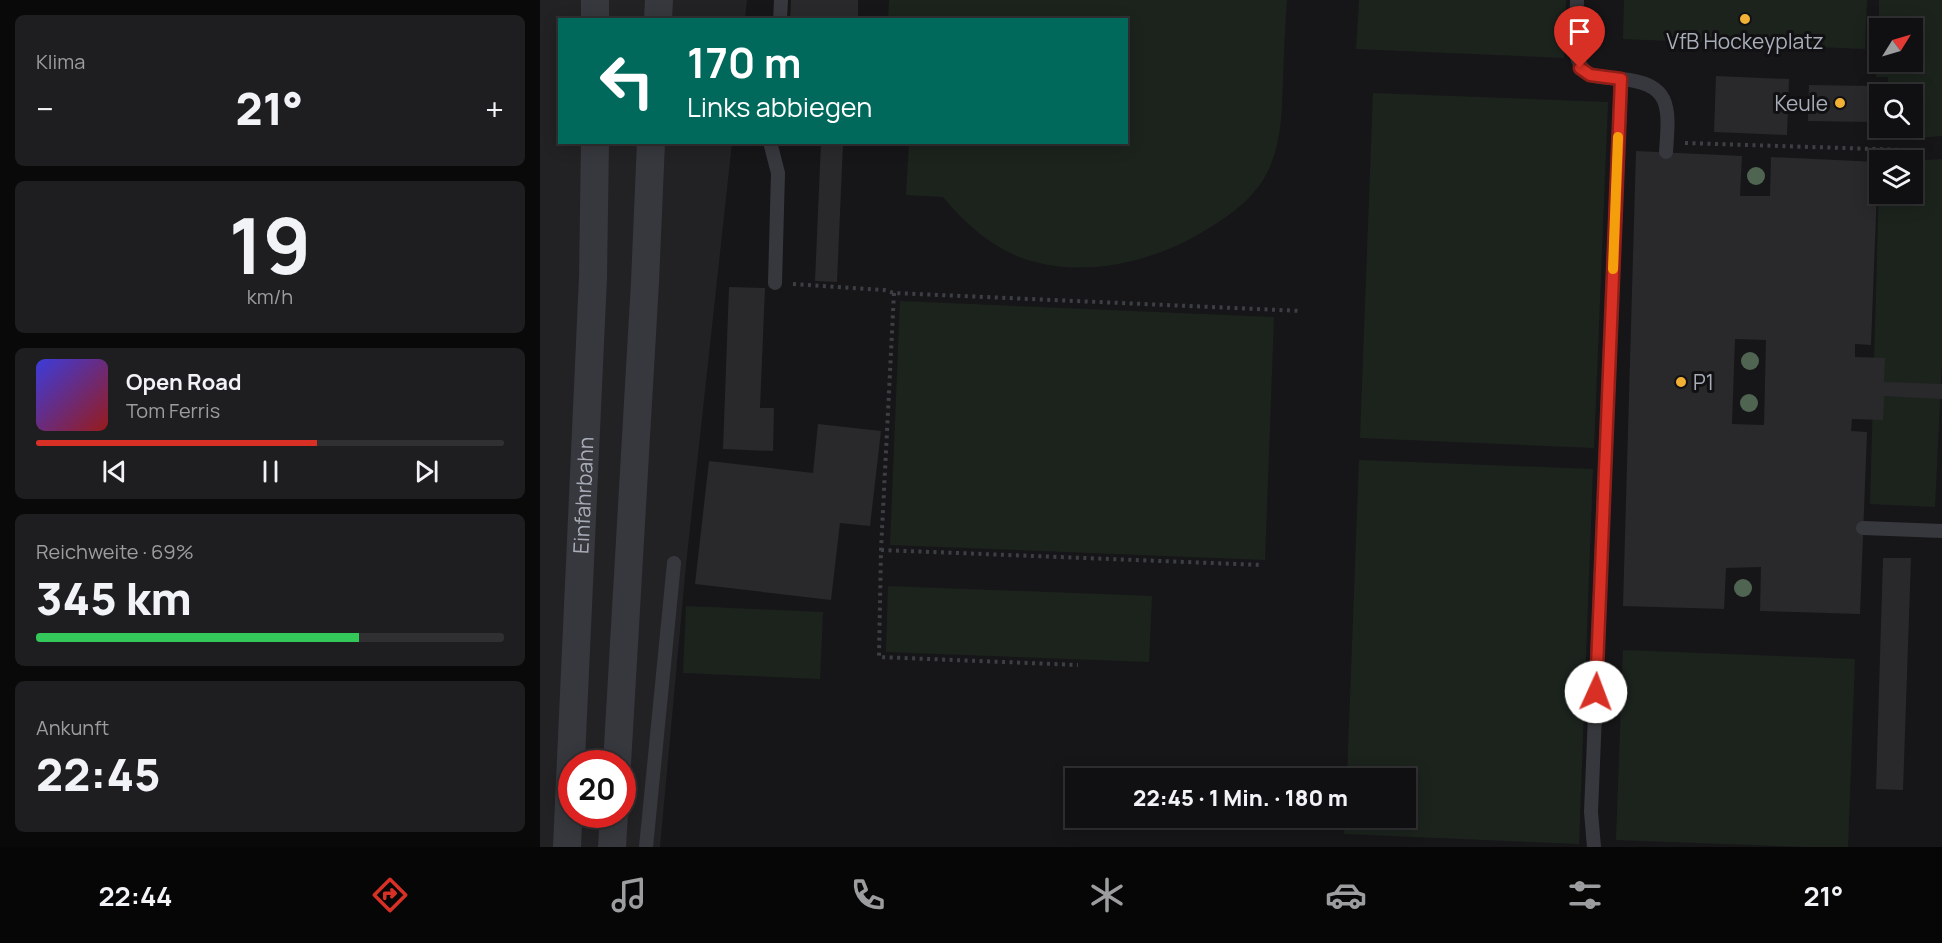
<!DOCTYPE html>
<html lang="de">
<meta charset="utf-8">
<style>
:root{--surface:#101012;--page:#1e1e20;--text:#f1f3f6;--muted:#9c9d9f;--line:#303032;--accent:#d93025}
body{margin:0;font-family:Manrope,sans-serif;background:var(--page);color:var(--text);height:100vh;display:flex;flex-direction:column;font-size:22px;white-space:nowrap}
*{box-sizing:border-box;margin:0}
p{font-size:20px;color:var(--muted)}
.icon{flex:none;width:33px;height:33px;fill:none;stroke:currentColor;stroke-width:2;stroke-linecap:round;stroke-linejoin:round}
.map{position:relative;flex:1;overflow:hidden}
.drawer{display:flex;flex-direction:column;gap:15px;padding:15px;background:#09090a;width:540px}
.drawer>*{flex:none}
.guide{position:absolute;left:18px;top:18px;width:570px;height:126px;border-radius:0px;box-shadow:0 3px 15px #0003,0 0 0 2px var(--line);background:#00695c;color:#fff;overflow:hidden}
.needle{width:39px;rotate:53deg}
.buttons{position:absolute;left:1329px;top:18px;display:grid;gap:12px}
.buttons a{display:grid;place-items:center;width:54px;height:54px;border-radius:0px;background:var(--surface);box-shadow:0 3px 15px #0003,0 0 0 2px var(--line);font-size:30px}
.speed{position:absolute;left:18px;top:750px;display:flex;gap:12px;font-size:30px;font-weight:700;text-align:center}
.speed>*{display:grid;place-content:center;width:78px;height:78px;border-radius:50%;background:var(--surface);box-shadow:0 3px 15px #0003,0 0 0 2px var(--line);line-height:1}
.speed .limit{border:9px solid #d22;background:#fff;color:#111}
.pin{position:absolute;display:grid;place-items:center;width:51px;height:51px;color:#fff;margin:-62px -26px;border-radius:50% 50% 50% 0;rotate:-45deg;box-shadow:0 0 6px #0007}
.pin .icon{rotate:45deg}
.me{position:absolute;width:66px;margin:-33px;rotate:2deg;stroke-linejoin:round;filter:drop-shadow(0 0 4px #0008)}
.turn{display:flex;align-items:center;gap:21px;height:126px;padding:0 30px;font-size:27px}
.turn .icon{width:78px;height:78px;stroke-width:2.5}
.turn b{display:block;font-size:42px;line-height:51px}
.big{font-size:45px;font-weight:800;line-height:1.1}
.drawer .widget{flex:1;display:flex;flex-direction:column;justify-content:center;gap:9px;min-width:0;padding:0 21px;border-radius:9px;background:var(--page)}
.drawer .dial{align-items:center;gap:0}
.dial b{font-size:78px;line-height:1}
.song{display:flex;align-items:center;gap:18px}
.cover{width:72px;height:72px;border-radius:9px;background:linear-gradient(135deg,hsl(240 70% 55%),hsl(0 70% 35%))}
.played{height:6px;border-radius:3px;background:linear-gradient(90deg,var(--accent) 60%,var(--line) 60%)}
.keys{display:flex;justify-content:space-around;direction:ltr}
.heat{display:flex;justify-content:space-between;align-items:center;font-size:33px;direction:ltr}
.charge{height:9px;border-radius:4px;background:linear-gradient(90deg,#34c759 69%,var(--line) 0)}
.trip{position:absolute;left:525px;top:768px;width:351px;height:60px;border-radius:0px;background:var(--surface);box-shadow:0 3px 15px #0003,0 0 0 2px var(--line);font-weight:800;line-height:60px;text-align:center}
.dock{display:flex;height:96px;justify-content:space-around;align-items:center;background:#060607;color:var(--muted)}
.dock .icon{width:42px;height:42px}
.dock .selected{color:var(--accent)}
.dock b{font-size:27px;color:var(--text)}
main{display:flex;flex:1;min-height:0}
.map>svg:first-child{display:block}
.built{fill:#222225;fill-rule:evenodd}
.green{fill:#1c231d}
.building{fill:#29292c;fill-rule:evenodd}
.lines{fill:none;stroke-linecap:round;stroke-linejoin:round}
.path{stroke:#3d3f44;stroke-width:4;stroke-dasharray:3 4.5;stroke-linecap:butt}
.service{stroke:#37383d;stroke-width:14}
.minor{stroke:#37383d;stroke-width:28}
.tree{fill:#506452}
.route-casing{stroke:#8d1f18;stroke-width:15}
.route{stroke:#d93025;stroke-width:10}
.slow{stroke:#f59e0b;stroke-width:10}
.poi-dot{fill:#f2b134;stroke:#111113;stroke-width:2}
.labels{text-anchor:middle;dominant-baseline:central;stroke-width:6;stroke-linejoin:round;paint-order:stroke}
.poi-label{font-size:21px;fill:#a8adb8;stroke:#111113}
.street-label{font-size:21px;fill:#a8adb8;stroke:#111113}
</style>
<main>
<section class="drawer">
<div class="widget"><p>Klima</p>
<div class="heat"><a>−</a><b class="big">21°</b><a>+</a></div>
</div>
<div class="widget dial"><b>19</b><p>km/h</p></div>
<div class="widget">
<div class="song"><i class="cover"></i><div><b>Open Road</b><p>Tom Ferris</p></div></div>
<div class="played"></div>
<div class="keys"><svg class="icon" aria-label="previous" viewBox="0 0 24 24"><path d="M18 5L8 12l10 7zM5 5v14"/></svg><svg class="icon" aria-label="pause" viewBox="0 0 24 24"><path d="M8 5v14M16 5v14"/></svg><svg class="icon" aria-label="next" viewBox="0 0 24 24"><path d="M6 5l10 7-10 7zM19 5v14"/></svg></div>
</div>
<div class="widget"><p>Reichweite · 69%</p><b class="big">345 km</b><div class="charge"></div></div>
<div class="widget"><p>Ankunft</p><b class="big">22:45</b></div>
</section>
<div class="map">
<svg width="1402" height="847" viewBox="0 0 1402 847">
<rect width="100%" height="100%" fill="#161618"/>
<path class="built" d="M0,0H207L205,19L20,20V142L192,143L146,565L120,847H0ZM32,764H82V814H32Z"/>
<g class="green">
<path d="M349,0H747C745,26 744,52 743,78C742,110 742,141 728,171C717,194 698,209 677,223C625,258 557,278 495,262C458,253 427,226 403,197L366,195L369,143L586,142V20L348,19Z"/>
<polygon points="819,0 1026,0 1024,58 816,49"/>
<polygon points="1084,0 1327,0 1325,49 1083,39"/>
<polygon points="1339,0 1402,0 1402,136 1348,140 1348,128 1372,128 1372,94 1348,94 1348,77 1336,77 1337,50 1339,50 1340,62 1372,62 1372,28 1355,28 1354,25 1339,24"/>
<polygon points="833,93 1068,102 1054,448 820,438"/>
<polygon points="1402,159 1402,361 1395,507 1330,504 1339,184 1340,194 1372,194 1373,161"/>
<polygon points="360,301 734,317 725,560 350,545"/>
<polygon points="819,460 1053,469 1039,844 804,834 805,818 866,818 866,778 807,778"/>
<polygon points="348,586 612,596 609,662 346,652"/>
<polygon points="146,606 283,612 280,679 143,673"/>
<polygon points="1083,650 1315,659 1308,847 1265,847 1076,840"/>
</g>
<g class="building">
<polygon points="251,0 318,0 318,20 250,20"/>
<polygon points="1176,76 1249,79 1247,135 1174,132"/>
<polygon points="1269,85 1332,86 1332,122 1268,121"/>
<polygon points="281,143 303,144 297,282 275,281"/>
<path d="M1096,151L1202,156L1200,196H1230L1231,157L1338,162L1331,345L1315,344V357L1345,358L1344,382L1402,384V399L1344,396L1343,420L1312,419L1311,431L1327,432L1320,614L1220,611L1221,567L1186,568L1184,609L1083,606ZM1195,339L1226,340L1224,425L1192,424Z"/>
<polygon points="189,287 225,288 220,408 234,408 233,451 183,449"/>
<polygon points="278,424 341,431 330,526 300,523 291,600 155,584 169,461 273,473"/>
<polygon points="1343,558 1371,558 1363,790 1336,789"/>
</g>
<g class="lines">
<g class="path">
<polyline points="1145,143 1366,150"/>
<polyline points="253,284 344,290 354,293 762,311"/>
<polyline points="354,293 341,550 339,657 538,665"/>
<polyline points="341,550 722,565"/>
</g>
<g class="service">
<path d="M1037,0C1037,21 1027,67 1052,75C1061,78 1071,78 1081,79L1051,812L1054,847"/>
<polyline points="240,20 241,0"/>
<path d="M1081,79C1133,83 1129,109 1126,152"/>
<polyline points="230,142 238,173 235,283"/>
<polyline points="1323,528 1402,531"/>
<polyline points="106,847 134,563"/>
</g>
<g class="minor">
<polyline points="55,0 55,20"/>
<polyline points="118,20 119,0"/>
<polyline points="77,764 105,282 111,142"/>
<path id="s1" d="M27,847L53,277L55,142"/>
<polyline points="72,847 74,814"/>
</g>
</g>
<g class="tree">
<circle cx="1216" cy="176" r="9"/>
<circle cx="1210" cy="361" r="9"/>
<circle cx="1209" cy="403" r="9"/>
<circle cx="1203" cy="588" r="9"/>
</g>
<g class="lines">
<defs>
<polyline id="route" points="1040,68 1050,75 1081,79 1056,692"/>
</defs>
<use href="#route" class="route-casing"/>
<use href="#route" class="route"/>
<polyline class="slow" points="1073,269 1078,137"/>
</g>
<g class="poi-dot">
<circle cx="1205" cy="19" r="6"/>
<circle cx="1300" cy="103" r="6"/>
<circle cx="1141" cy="382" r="6"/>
</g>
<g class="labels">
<g class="poi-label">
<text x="1205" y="41">VfB Hockeyplatz</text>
<text x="1288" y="103" text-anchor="end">Keule</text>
<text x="1153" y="382" text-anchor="start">P1</text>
</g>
<g class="street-label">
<text stroke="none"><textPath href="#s1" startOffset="352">Einfahrbahn</textPath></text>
</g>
</g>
</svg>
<div class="buttons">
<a><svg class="needle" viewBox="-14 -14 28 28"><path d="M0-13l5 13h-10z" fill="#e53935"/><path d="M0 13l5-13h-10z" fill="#9c9d9f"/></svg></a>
<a><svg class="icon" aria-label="search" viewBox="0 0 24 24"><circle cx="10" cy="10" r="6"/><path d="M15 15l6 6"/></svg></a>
<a><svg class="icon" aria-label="layers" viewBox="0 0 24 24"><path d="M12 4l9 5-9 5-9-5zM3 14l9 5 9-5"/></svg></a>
</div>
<div class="speed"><div class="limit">20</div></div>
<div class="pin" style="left:1040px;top:68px;background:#d93025"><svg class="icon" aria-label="arrive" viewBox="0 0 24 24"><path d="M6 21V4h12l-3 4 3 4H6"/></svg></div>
<svg class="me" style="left:1056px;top:692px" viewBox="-20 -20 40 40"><circle r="19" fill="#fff"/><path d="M0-13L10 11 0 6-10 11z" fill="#d93025"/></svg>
<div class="trip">22:45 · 1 Min. · 180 m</div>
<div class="guide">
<div class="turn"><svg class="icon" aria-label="left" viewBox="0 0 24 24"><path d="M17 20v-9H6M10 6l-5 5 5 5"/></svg><div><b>170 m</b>Links abbiegen</div></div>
</div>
</div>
</main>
<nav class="dock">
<b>22:44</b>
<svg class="icon selected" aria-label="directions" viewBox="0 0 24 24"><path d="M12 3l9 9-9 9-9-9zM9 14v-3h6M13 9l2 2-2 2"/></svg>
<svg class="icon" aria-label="music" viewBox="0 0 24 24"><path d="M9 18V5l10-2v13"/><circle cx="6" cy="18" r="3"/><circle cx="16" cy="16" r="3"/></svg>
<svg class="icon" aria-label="phone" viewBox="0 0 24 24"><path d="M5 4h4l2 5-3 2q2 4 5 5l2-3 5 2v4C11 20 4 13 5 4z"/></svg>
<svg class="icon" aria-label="climate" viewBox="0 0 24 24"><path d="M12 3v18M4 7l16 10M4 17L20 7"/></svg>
<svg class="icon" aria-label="car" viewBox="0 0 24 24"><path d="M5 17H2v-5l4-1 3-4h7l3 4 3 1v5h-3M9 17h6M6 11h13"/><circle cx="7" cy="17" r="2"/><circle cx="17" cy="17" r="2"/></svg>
<svg class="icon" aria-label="filters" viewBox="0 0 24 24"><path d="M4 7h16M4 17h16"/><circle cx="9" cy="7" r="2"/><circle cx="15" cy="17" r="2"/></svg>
<b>21°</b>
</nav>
